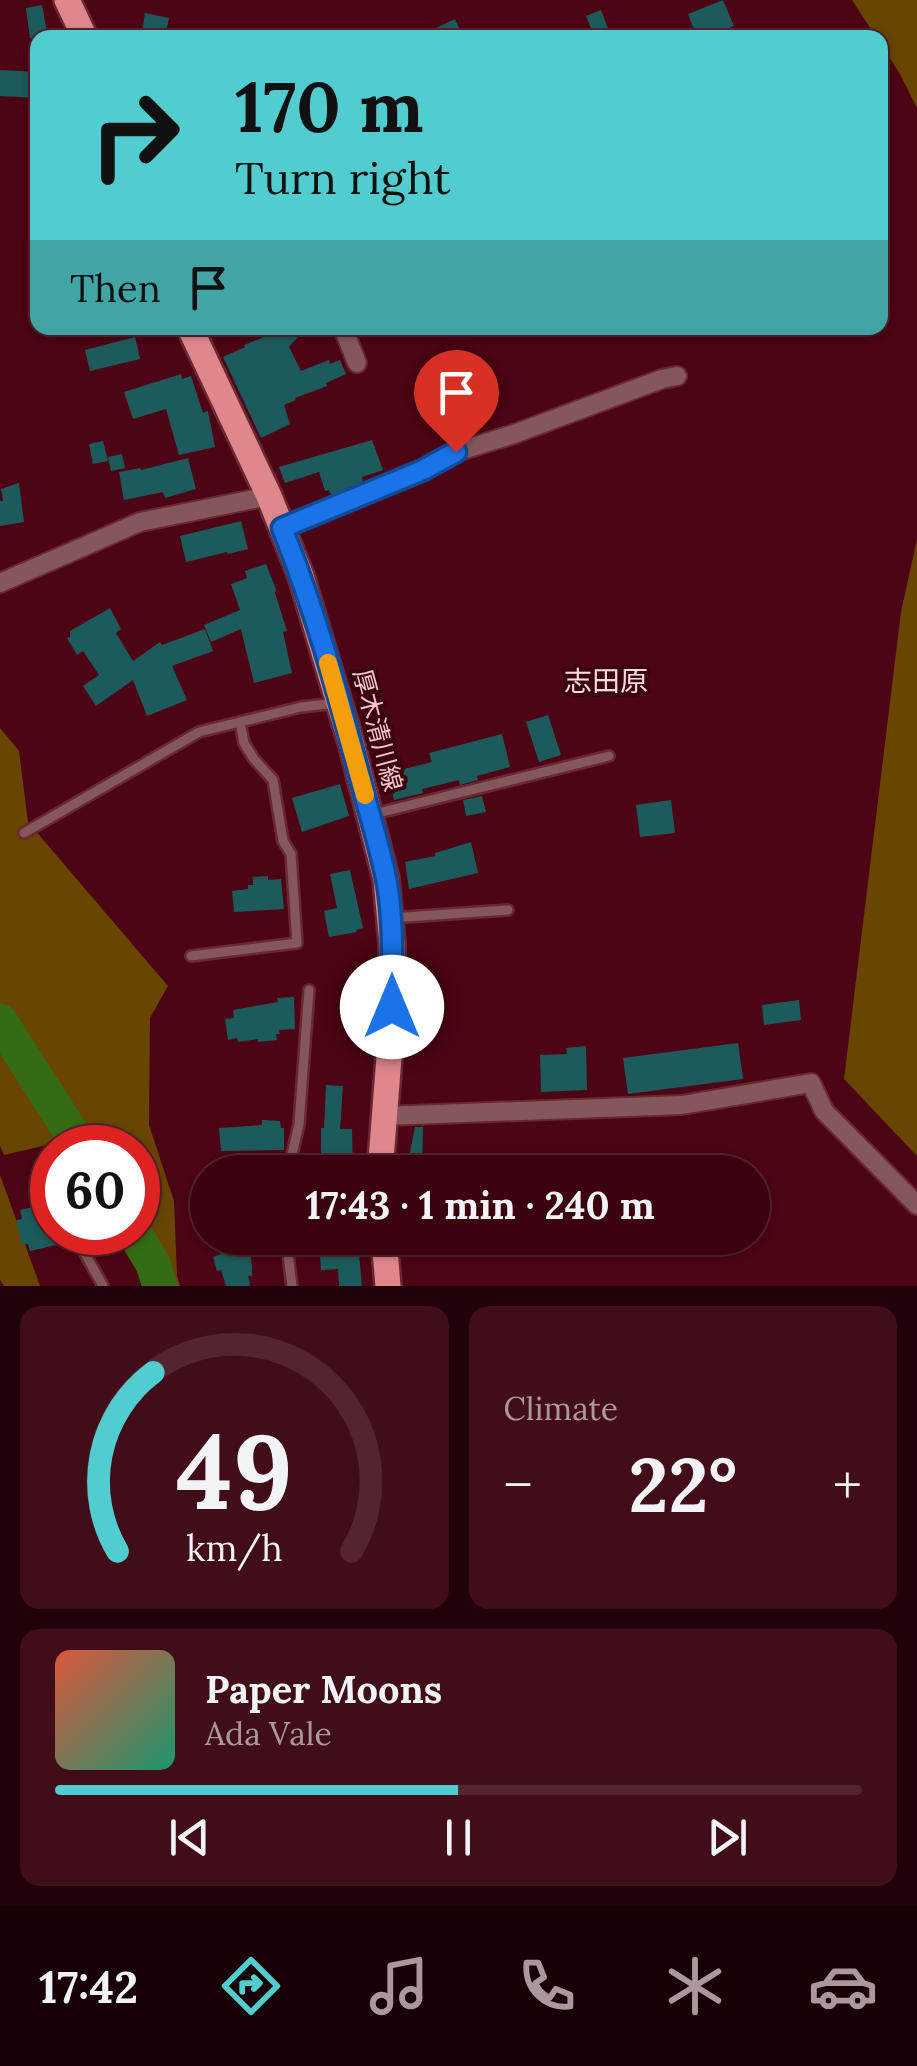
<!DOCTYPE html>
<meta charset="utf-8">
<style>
:root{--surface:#3a030f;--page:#410d18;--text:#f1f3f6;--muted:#ab989e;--line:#54252f;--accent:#52cdcf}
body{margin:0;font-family:Lora,"Noto Sans JP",serif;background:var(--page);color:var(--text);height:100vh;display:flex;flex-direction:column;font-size:38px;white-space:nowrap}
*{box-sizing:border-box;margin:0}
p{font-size:32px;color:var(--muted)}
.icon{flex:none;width:55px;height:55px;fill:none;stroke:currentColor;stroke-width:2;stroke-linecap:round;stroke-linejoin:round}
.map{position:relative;height:1286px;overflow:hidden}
.sheet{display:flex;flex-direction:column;gap:20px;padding:20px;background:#200208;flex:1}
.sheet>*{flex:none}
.top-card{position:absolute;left:30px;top:30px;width:858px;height:305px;border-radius:20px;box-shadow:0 2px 8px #0004,0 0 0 2px var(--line);background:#52cdcf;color:#111;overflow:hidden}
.speed{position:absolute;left:30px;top:1125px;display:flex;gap:20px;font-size:50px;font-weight:700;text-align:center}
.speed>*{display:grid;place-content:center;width:130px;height:130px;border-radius:50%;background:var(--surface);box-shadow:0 2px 8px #0004,0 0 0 2px var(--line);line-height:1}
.speed .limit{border:15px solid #d22;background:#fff;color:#111}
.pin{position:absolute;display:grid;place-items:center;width:85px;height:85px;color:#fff;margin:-102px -42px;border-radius:50% 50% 50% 0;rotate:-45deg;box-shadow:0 0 10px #0007}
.pin .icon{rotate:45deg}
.me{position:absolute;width:110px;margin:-55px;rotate:0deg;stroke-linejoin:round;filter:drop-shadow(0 0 8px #0008)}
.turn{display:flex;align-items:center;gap:35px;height:210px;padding:0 40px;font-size:45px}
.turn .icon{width:130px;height:130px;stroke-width:2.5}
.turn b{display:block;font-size:70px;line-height:85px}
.then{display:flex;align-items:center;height:95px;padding:0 40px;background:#0003;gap:20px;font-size:38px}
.big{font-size:75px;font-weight:700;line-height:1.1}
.sheet .card{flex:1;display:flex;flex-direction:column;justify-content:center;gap:15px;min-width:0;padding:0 35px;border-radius:20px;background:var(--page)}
.sheet .dial{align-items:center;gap:0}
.dial svg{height:260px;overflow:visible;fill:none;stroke:var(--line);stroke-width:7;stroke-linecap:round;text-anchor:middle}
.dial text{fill:var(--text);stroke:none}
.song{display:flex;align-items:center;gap:30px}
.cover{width:120px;height:120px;border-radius:15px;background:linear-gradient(135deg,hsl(10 70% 55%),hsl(160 70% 35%))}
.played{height:10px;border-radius:5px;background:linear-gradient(90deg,var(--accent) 50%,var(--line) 50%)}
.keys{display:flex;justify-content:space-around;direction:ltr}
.heat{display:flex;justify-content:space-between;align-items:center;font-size:55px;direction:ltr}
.sheet .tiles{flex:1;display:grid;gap:20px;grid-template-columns:1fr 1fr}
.card:last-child{grid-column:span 2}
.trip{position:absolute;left:190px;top:1155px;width:580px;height:100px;border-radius:50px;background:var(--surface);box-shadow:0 2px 8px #0004,0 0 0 2px var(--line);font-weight:700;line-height:100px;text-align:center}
.tabs{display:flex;height:160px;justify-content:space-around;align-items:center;background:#170106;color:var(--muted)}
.tabs .icon{width:70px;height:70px}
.tabs .current{color:var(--accent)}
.tabs b{font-size:45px;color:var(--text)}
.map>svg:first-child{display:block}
.green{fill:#684500}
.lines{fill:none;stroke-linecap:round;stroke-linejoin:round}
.river{stroke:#356b15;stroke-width:35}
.building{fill:#1d5a5b}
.lane-casing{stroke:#6b2734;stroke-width:14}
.street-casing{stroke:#6b2734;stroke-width:22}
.primary-casing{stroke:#6b2734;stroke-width:30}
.lane{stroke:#84585a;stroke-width:9}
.street{stroke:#84585a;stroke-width:18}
.primary{stroke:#e0878c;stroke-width:25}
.route-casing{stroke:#114b97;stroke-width:25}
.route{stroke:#1a73e8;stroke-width:18}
.slow{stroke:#f59e0b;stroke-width:18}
.labels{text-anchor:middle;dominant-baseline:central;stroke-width:8;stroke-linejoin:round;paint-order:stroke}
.street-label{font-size:25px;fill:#f2c5c6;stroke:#3b050f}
.neighbourhood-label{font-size:28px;fill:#ffdadb;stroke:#3b050f}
</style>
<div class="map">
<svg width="917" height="1286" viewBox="0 0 917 1286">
<rect width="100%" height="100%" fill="#4d0414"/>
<g class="green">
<polygon points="852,0 917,0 917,108 900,74 880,43 880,38 876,37"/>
<polygon points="917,539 917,1156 844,1079 901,612"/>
<polygon points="0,728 19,751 28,822 168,986 150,1018 149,1125 174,1201 177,1276 180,1286 152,1286 128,1233 138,1232 138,1148 89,1147 77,1122 64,1141 4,1155 0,1146"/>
<polygon points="0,1175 40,1286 4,1286 0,1280"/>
</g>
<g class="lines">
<g class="river">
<polyline points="0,1021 81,1148"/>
<polyline points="134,1232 153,1264 160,1286"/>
</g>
</g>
<g class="building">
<polygon points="723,0 734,26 706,38 697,38 688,14"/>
<polygon points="42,5 48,38 30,38 26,8"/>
<polygon points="601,10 610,34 595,38 586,16"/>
<polygon points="145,13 169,18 165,38 141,38"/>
<polygon points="455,19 464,38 415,38"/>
<polygon points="0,70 38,72 38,98 0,96"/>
<polygon points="287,328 306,328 289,347 301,371 329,360 330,364 340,360 346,374 326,383 327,386 295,398 296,400 284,405 290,424 261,438 223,357 245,347 244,345"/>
<polygon points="135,337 140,359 90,371 85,350"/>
<polygon points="181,374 182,379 191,376 203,413 208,411 215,447 179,455 166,409 133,419 124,392"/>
<polygon points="372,440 383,470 362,477 363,482 331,495 329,490 325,491 319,472 285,483 279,467"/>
<polygon points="103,441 108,461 93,464 89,444"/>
<polygon points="122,454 125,468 111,471 108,457"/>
<polygon points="188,458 196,489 165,498 163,492 124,500 119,472 141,468 141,470"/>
<polygon points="19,483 24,522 0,526 0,501 3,501 1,489"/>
<polygon points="241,521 248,549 228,554 227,552 186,562 180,536"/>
<polygon points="266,564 276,589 275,593 287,631 283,632 292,673 254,683 241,629 211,642 204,625 240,610 231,584 247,578 245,571"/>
<polygon points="110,608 121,629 116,633 133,661 160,642 162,645 205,629 213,651 172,666 187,700 147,716 133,680 96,706 83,686 99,675 83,651 77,655 67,638 70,637 70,631"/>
<polygon points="548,715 561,755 539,762 526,722"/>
<polygon points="502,734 510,767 477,776 478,780 460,785 459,780 422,789 423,793 394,800 389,778 381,779 376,750 392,747 396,771 432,762 429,753"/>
<polygon points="340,784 349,816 302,832 292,798"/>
<polygon points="482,796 486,812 466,816 463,800"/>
<polygon points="671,800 675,833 640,837 636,805"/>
<polygon points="471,842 478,873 409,889 405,862 435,856 435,853"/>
<polygon points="350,870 363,928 356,930 357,932 329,937 324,911 337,908 330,874"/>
<polygon points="268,876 268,880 281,879 284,909 234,912 232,891 248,889 248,885 253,885 253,877"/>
<polygon points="294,997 295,1029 279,1030 280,1034 276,1034 277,1040 258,1042 258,1039 238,1042 237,1038 228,1040 225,1019 234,1018 233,1010 278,1002 277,998"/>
<polygon points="349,999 372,1001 373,1024 354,1024 354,1021 347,1021 347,1002 349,1002"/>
<polygon points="799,1000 801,1020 764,1025 762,1005"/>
<polygon points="738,1043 743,1079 628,1094 623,1058"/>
<polygon points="586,1046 587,1090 541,1092 540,1055 567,1054 566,1048"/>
<polygon points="326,1085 343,1086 340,1129 352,1129 353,1170 345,1170 345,1172 321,1172 321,1128 324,1128"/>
<polygon points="262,1120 280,1121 281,1128 284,1128 284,1150 221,1151 219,1128 262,1125"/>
<polygon points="415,1127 423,1127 422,1172 406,1172"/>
<polygon points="532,1156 534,1172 481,1172 480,1162"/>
<polygon points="46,1204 56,1245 30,1251 28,1244 22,1245 16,1220 22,1219 20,1210"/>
<polygon points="319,1238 349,1238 350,1243 358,1243 362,1286 339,1286 338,1269 321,1270"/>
<polygon points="232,1239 234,1245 249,1242 252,1268 252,1276 248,1276 250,1286 226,1286 221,1270 217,1271 213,1257 221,1254 218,1242"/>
</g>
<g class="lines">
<defs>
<g id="lane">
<polyline points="374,814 609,756"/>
<polyline points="24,833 199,732 301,707 337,703"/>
<polyline points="391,918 508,910"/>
<polyline points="191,956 297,943 291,854 283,841 273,780 254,759 244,743 240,722"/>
<polyline points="288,1172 299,1124 309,990"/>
<polyline points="52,1196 52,1197"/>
<polyline points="73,1232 103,1286"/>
<polyline points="286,1238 292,1286"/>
</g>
<g id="street">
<polyline points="343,328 357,363"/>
<polyline points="282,528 423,471 456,452 514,434 662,379 677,376"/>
<polyline points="0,583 140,522 269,496"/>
<polyline points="384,1116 682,1105 811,1083 824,1111 917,1205"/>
</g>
<g id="primary">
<polyline points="67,0 85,38"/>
<polyline points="190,328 269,496 301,576 352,746 386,879 392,944 393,1007 380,1172"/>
<polyline points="384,1238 388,1286"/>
</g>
</defs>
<use href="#lane" class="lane-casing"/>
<use href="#street" class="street-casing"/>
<use href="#primary" class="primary-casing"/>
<use href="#lane" class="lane"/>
<use href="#street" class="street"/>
<use href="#primary" class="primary"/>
</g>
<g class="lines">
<defs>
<path id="route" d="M392,1007C392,964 394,920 386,878C379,845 369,813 361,782C339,696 315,610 282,528L423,470L456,452"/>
</defs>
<use href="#route" class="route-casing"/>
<use href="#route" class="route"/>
<polyline class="slow" points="328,663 365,795"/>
</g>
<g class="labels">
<g class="street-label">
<text transform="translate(378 730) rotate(75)">厚木清川線</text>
</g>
<g class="neighbourhood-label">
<text x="606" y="681">志田原</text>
</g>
</g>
</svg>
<div class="speed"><div class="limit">60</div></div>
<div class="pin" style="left:456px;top:452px;background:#d93025"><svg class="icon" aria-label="arrive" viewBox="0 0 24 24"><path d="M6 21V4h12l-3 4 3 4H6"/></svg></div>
<svg class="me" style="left:392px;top:1007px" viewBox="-20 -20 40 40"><circle r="19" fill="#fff"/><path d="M0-13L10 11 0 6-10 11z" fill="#1a73e8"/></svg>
<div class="trip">17:43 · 1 min · 240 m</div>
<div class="top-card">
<div class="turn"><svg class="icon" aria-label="right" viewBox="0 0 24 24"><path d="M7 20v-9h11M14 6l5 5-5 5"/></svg><div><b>170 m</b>Turn right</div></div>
<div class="then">Then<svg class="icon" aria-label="arrive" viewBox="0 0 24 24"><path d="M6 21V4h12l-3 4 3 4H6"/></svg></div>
</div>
</div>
<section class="sheet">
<div class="tiles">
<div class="card dial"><svg viewBox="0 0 100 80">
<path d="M14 69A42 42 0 1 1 86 69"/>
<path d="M14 69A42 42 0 0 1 25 14" stroke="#52cdcf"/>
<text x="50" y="56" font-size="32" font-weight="700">49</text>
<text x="50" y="72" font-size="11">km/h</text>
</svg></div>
<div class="card"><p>Climate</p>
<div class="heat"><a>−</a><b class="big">22°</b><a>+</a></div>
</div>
<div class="card">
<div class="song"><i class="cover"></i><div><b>Paper Moons</b><p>Ada Vale</p></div></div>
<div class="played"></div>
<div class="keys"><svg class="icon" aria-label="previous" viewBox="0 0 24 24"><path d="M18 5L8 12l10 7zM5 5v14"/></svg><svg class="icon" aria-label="pause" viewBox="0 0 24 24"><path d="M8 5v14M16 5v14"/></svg><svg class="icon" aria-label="next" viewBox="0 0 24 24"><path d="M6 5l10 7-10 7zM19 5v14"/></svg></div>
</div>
</div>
</section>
<nav class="tabs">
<b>17:42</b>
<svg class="icon current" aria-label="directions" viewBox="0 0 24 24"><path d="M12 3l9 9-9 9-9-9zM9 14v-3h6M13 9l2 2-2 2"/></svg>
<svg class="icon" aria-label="music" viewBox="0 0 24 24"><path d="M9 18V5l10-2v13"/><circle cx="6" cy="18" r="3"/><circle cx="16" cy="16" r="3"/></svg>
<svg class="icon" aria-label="phone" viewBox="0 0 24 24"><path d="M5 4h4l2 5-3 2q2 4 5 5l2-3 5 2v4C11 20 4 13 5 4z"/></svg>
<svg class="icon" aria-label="climate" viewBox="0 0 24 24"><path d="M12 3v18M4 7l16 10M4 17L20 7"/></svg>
<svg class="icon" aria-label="car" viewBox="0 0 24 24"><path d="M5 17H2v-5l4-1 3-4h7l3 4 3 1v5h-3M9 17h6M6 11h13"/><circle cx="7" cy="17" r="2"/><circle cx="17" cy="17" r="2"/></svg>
</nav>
